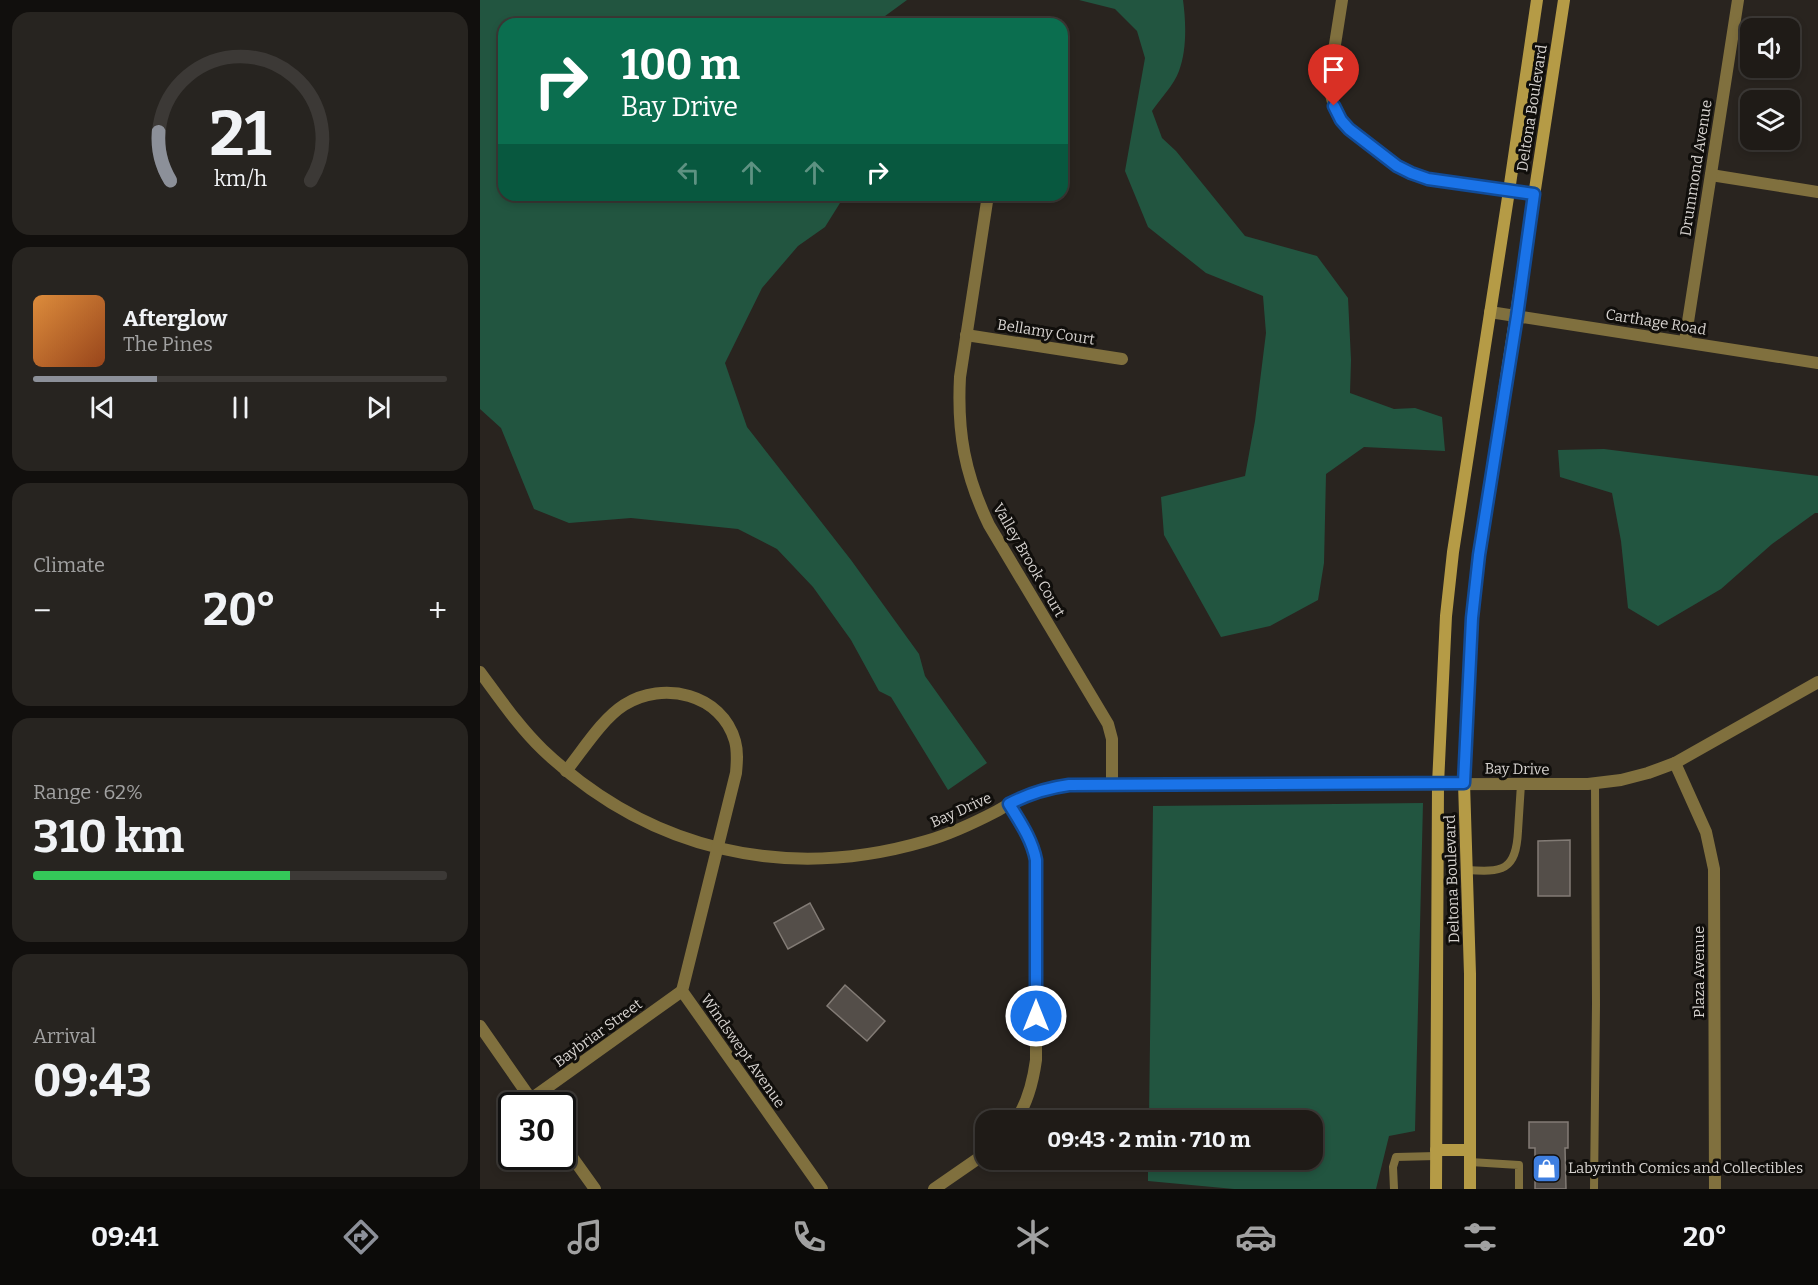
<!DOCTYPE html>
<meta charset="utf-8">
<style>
:root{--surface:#1f1b17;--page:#272420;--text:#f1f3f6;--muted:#a1a1a1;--line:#3c3936;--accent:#8c9099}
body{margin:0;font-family:Bitter,serif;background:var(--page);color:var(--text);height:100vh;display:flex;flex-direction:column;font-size:22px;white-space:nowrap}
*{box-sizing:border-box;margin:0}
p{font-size:20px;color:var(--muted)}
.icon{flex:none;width:33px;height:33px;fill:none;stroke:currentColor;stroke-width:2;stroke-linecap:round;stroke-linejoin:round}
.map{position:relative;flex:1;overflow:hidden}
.details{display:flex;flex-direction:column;gap:12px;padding:12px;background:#110f0d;width:480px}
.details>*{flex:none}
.banner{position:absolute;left:18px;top:18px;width:570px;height:183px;border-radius:18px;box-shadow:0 3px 9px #0003,0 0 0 2px var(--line);background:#0b6e4f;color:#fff;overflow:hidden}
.controls{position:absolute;left:1260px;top:18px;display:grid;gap:12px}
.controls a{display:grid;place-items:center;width:60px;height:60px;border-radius:12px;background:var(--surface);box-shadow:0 3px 9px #0003,0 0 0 2px var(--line);font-size:30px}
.speed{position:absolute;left:18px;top:1092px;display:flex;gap:12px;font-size:30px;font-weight:700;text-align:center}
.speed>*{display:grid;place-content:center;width:78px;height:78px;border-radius:50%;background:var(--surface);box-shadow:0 3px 9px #0003,0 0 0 2px var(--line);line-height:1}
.speed .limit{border:3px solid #111;border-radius:9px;background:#fff;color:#111}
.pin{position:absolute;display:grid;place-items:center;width:51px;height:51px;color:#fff;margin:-62px -26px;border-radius:50% 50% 50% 0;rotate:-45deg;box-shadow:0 0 6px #0007}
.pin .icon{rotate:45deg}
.me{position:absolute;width:66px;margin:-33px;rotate:0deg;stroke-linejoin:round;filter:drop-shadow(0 0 4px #0008)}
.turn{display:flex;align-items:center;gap:21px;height:126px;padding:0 24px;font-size:27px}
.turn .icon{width:78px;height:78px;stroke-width:2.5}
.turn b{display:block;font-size:42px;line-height:51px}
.lanes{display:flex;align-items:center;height:57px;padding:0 24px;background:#0003;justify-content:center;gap:30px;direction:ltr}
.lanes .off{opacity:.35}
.big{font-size:45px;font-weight:700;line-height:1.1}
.details .tile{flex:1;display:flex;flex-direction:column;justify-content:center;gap:9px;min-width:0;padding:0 21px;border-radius:18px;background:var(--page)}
.details .dial{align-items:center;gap:0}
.dial svg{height:156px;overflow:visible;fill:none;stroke:var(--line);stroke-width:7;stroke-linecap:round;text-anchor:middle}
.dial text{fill:var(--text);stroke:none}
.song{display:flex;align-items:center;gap:18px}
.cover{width:72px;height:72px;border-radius:9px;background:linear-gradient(135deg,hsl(30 70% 55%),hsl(20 70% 35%))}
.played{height:6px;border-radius:3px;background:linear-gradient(90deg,var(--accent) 30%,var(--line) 30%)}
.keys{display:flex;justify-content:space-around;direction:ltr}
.heat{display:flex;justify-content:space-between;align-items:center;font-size:33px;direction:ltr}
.charge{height:9px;border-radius:4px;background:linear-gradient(90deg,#34c759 62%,var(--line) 0)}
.trip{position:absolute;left:495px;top:1110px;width:348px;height:60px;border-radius:18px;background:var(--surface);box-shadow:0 3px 9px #0003,0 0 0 2px var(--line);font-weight:700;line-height:60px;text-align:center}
.dock{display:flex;height:96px;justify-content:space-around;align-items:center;background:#0c0b09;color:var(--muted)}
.dock .icon{width:42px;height:42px}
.dock .selected{color:var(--accent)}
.dock b{font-size:27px;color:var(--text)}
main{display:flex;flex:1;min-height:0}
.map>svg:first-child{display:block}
.green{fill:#225540}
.building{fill:#544e49;stroke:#827b75;stroke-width:1.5}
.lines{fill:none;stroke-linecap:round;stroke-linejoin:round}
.lane{stroke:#80703e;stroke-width:8}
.street{stroke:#80703e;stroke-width:12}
.secondary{stroke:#b59b46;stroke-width:12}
.route-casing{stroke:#114b97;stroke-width:15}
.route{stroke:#1a73e8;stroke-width:10}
.labels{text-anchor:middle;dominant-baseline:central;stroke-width:6;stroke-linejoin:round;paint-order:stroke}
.street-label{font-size:15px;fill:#d7d3d0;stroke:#100e0b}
.poi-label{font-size:15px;fill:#d7d3d0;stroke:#100e0b;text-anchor:start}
</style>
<main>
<section class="details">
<div class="tile dial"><svg viewBox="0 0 100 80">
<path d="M14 69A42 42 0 1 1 86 69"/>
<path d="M14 69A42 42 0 0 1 8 44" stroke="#8c9099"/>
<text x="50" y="56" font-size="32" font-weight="700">21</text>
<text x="50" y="72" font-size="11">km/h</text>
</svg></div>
<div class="tile">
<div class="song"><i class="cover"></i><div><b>Afterglow</b><p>The Pines</p></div></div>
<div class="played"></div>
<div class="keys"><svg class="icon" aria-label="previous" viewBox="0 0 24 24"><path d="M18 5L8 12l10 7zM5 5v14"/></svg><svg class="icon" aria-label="pause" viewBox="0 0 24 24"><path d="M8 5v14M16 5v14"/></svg><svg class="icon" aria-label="next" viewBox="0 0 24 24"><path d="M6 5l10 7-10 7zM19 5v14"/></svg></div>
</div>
<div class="tile"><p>Climate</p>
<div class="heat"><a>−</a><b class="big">20°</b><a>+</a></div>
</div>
<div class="tile"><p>Range · 62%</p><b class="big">310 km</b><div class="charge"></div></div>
<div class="tile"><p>Arrival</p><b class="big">09:43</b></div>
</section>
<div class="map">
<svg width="1338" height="1189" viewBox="0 0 1338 1189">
<rect width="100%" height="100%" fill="#29241f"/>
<g class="green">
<polygon points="0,0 427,0 401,19 400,24 24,24 24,195 365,195 345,227 318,246 282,288 245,363 267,427 371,560 439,654 445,676 507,763 468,790 411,697 399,691 371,640 333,587 297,549 258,529 151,518 89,523 54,509 21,428 0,409"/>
<path d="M599,0H703C706,22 707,50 699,71C694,85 680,99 672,111L682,138L696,151L765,236L837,256L868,298L871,360L870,393L914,409L935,408L962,417L965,451L884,447L846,474L844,563L838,600L790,626L741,637L684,535L681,497L765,476L775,421L786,333L783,296L726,273L668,227L645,171L665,58L657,31L635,9Z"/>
<polygon points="1124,449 1338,476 1338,513 1335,513 1292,544 1241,589 1178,626 1148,608 1141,541 1132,493 1080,477 1078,450"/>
<polygon points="943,803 935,1131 909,1136 896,1189 754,1189 668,1181 668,1160 832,1160 832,1120 669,1120 673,806"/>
</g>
<g class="building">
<polygon points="1090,840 1090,896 1058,896 1058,841"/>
<polygon points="330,903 344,929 308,949 294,923"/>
<polygon points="365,985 405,1021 387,1041 347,1006"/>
<polygon points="1049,1122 1088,1122 1088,1148 1085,1148 1086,1189 1055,1189 1055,1148 1049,1148"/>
</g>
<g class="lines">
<g class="lane">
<path d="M986,870C1022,872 1036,872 1038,831C1039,816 1040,800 1041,784"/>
<polyline points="990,1162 1039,1165 1039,1189"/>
<polyline points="914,1189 913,1167 916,1157 956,1156"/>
<polyline points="1114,1189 1116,1004 1115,783"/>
</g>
<g class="street">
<polyline points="862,0 850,76 850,91 854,106 861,120 869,129 917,166 931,173 948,179 1054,194"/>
<polyline points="1231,175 1338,192"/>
<path d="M508,195L480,377C477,433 485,475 509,525L628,724L632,739V785"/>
<polyline points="1010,312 1338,363"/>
<polyline points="486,335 642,359"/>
<polyline points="1205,341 1258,0"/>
<path d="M0,672C20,699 39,727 63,750C170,851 306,882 446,841C471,834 494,823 517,811C526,806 535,800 545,796C559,790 574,787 589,785L1108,784L1141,780L1168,773L1195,763L1338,682"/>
<polyline points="1195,763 1226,832 1234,869 1235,1189"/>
<path d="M86,771C103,750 122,719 144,705C183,680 242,694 255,741C258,752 257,762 256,773L202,991L342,1189"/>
<path d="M529,804C540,822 551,839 556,860V1060C553,1082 548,1102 536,1120"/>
<polyline points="0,1026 55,1105"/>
<polyline points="51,1099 202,991"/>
<polyline points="82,1143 115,1189"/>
<polyline points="454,1189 506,1153"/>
</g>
<g class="secondary">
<polyline points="956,1150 990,1150"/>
<polyline points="956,1189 958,784 966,616 973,552 1029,191 1057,0"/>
<polyline points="990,1189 990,974 984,783 992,618 999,555 1084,0"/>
</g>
</g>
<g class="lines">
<defs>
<path id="route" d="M556,1016V860C552,839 540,822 529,804C548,794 567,788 589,785L984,783L992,618L999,555L1037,316L1054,194L948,179L931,173L917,166L869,129L861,120L854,106"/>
</defs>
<use href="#route" class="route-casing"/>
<use href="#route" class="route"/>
</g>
<defs>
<symbol id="shop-square" viewBox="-11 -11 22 22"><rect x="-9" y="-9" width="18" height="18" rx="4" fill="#3f7fe0" stroke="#100e0b"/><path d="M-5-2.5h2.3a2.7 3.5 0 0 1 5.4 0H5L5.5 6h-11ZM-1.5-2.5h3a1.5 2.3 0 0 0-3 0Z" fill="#fff"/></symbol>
</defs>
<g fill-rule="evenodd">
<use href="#shop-square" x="1050" y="1152" width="33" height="33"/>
</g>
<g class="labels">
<g class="street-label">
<text transform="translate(1052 108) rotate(-81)">Deltona Boulevard</text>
<text transform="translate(1216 168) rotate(-81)">Drummond Avenue</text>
<text transform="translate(1176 322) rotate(9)">Carthage Road</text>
<text transform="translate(566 332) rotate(9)">Bellamy Court</text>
<text transform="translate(549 560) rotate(60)">Valley Brook Court</text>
<text transform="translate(1037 769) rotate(1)">Bay Drive</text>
<text transform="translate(481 810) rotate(-24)">Bay Drive</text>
<text transform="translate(972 879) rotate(-92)">Deltona Boulevard</text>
<text transform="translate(1219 972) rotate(-90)">Plaza Avenue</text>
<text transform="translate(118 1033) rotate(-36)">Baybriar Street</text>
<text transform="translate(263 1051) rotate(55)">Windswept Avenue</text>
</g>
<g class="poi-label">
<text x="1088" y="1168">Labyrinth Comics and Collectibles</text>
</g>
</g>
</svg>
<div class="controls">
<a><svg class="icon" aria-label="sound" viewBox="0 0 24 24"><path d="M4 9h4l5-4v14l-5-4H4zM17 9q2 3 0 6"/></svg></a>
<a><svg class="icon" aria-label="layers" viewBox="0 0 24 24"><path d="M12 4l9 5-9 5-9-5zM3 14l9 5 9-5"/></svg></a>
</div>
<div class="speed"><div class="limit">30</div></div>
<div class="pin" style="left:854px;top:106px;background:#d93025"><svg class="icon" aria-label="arrive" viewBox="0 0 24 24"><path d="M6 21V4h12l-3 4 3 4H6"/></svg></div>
<svg class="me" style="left:556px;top:1016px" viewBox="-20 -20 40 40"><circle r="17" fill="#1a73e8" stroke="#fff" stroke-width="3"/><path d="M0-11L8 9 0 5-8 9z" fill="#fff"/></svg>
<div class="trip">09:43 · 2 min · 710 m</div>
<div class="banner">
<div class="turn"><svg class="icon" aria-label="right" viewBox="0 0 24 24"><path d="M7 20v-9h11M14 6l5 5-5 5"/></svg><div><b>100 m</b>Bay Drive</div></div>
<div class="lanes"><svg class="icon off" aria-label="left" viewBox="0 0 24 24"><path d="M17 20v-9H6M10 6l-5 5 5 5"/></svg><svg class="icon off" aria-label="ahead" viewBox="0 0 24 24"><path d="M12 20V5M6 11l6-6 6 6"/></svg><svg class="icon off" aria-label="ahead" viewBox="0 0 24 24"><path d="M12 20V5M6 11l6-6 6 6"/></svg><svg class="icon" aria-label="right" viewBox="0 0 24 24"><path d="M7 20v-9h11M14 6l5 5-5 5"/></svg></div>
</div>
</div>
</main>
<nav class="dock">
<b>09:41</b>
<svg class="icon selected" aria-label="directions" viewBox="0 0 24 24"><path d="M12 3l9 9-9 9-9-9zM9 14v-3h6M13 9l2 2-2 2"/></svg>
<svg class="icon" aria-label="music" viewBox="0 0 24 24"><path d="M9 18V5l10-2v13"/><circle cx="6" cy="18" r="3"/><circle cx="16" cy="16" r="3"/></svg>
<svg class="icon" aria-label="phone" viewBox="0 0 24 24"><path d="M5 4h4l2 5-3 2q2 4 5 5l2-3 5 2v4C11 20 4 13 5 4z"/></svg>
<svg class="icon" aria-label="climate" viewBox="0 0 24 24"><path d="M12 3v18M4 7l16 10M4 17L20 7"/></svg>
<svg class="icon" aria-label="car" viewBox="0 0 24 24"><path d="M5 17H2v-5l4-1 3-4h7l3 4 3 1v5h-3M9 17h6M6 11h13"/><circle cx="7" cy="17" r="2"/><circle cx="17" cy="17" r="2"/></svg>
<svg class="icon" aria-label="filters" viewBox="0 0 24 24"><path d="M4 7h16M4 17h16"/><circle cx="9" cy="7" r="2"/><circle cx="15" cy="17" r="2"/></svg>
<b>20°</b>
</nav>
